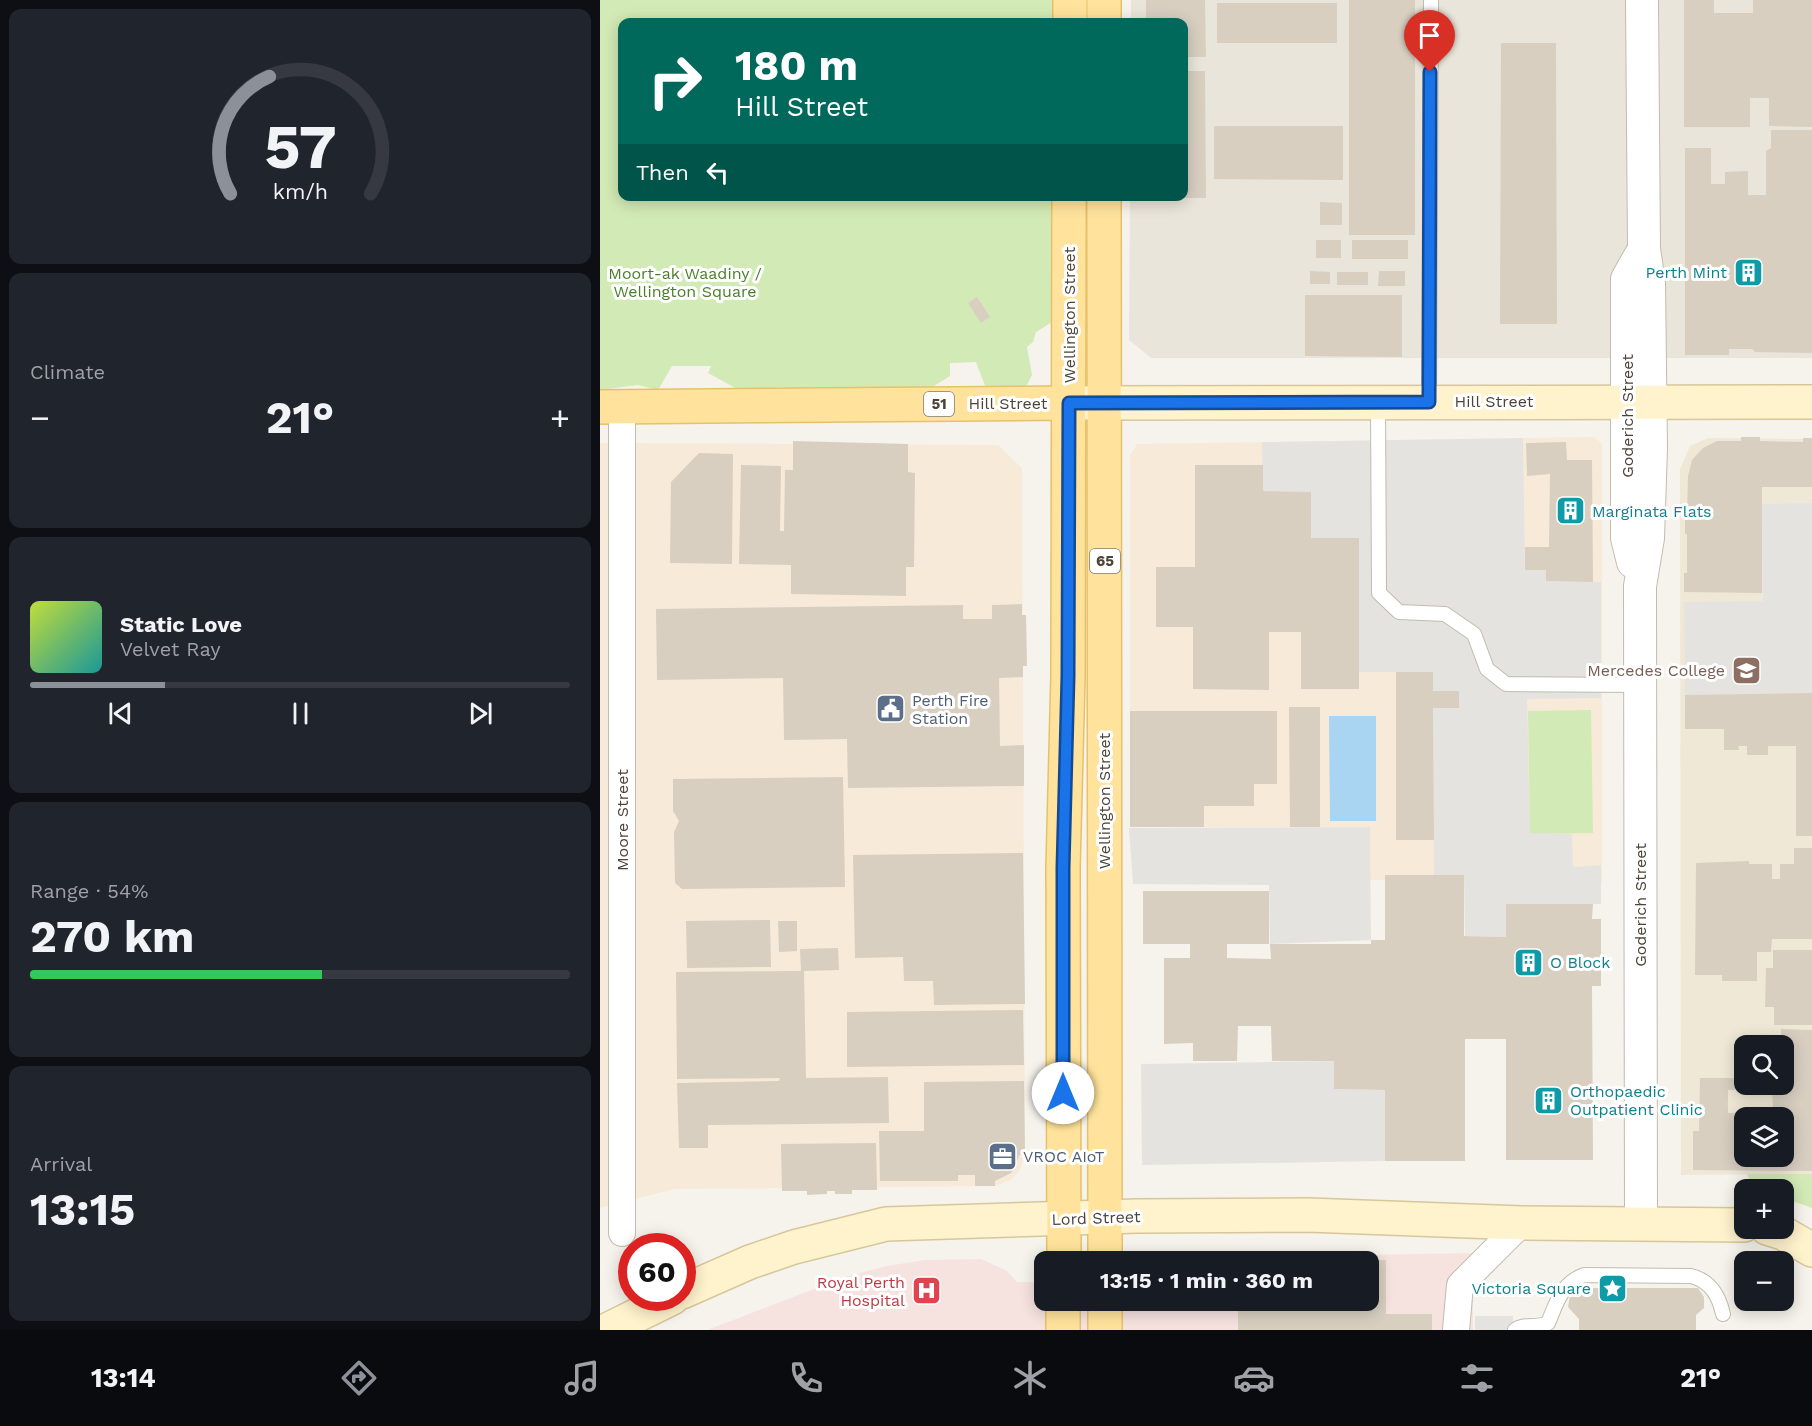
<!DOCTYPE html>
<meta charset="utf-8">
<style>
:root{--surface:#171b24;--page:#20242c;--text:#f1f3f6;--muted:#9ea1a6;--line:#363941;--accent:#8c9099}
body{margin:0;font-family:"Work Sans",sans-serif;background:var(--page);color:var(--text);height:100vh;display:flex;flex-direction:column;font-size:22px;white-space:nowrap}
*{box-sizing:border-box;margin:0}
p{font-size:20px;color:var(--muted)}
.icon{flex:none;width:33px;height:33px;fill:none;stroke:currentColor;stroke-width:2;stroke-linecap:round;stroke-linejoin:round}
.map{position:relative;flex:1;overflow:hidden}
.sheet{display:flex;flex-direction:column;gap:9px;padding:9px;background:#0d0f14;width:600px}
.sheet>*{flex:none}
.hud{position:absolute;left:18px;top:18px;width:570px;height:183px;border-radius:12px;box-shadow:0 3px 15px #0003;background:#00695c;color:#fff;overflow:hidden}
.controls{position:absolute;left:1134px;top:1035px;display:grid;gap:12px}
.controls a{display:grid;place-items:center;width:60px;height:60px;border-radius:12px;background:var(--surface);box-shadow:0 3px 15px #0003;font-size:30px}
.speed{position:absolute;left:18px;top:1233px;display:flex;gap:12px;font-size:30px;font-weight:700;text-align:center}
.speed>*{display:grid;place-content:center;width:78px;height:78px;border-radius:50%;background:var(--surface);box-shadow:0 3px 15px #0003;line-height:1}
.speed .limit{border:9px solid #d22;background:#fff;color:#111}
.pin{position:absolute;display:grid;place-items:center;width:51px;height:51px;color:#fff;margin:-62px -26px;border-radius:50% 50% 50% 0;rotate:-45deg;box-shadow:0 0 6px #0007}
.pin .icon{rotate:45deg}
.me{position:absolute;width:66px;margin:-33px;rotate:0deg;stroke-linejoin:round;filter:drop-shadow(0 0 4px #0008)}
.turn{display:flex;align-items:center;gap:21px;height:126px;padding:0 18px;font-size:27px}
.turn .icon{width:78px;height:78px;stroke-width:2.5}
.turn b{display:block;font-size:42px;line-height:51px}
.then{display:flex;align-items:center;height:57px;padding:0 18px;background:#0003;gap:12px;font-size:22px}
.big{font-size:45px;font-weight:700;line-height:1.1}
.sheet .tile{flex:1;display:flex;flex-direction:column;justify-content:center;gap:9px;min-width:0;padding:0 21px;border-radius:12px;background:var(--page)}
.sheet .dial{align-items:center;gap:0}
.dial svg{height:156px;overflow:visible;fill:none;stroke:var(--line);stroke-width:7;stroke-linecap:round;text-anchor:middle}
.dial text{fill:var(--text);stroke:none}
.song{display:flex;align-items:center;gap:18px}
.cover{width:72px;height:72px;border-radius:9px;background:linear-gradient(135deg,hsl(70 70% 55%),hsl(180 70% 35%))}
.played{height:6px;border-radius:3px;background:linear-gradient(90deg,var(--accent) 25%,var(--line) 25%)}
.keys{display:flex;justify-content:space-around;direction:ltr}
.heat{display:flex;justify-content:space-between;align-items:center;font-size:33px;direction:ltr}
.charge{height:9px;border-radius:4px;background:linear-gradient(90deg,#34c759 54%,var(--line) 0)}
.trip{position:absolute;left:434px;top:1251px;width:345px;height:60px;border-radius:12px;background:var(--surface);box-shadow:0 3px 15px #0003;font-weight:700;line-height:60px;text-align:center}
.tabs{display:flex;height:96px;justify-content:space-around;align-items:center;background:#090b0e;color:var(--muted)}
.tabs .icon{width:42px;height:42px}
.tabs .current{color:var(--accent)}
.tabs b{font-size:27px;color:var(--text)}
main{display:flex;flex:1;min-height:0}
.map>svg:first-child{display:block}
.residential{fill:#eae5da}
.commercial{fill:#f7ead8}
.education{fill:#efe8d6;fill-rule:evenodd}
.medical{fill:#f6e3e0}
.green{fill:#d2eab5}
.parking{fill:#e5e3e0}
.water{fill:#a9d4f2}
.building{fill:#d8cfc1;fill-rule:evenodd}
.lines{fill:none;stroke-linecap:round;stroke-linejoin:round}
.service-casing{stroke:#c2bbae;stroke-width:16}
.minor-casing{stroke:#c2bbae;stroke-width:28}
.tertiary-casing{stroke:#c2bbae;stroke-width:34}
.secondary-casing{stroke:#d6c79b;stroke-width:36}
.primary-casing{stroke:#e6c16a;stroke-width:36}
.service{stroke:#fff;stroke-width:14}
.minor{stroke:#fff;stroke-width:26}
.tertiary{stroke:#fff;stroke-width:32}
.secondary{stroke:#fff3cd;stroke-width:33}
.primary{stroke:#ffe39c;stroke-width:33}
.route-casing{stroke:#114b97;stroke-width:15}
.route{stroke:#1a73e8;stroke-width:10}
.labels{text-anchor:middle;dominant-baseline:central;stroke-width:6;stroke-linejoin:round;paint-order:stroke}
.shield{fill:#fff;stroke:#817c74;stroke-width:1.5}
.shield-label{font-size:15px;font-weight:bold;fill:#4b4439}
.culture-label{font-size:16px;fill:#0d838f;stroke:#fff;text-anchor:start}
.park-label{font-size:16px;fill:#4a7f2a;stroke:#fff}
.street-label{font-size:16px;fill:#4b4439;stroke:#fff}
.education-label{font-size:16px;fill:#785e54;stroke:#fff;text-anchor:end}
.service-label{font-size:16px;fill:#4e5e75;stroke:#fff;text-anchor:start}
.health-label{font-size:16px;fill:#be3a42;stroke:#fff;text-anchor:end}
</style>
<main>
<section class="sheet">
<div class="tile dial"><svg viewBox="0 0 100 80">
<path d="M14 69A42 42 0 1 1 86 69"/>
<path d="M14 69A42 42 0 0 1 34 9" stroke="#8c9099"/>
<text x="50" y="56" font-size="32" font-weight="700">57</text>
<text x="50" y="72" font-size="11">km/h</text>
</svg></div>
<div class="tile"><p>Climate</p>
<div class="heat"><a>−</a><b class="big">21°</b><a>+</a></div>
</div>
<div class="tile">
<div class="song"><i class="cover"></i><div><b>Static Love</b><p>Velvet Ray</p></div></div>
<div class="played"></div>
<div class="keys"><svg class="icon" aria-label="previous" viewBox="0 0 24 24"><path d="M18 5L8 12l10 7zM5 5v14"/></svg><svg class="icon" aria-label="pause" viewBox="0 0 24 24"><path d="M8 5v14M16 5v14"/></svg><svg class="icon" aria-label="next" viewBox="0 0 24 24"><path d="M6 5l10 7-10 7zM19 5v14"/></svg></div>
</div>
<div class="tile"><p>Range · 54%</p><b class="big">270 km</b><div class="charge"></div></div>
<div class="tile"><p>Arrival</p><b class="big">13:15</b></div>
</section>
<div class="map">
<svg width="1212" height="1330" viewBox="0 0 1212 1330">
<rect width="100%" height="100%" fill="#f6f3ec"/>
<polygon class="residential" points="531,0 1212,0 1212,358 551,358 529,340 530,197 584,196 584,22 531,22"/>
<g class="commercial">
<polygon points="995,437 1002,444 1002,883 770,880 770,827 530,827 530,456 537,444"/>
<polygon points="0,443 398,445 422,468 425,1152 420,1170 411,1180 395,1186 74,1189 0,1208"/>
</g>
<path class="education" d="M1108,438L1212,439V1174L1081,1175L1080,469L1090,446ZM1144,1046H1184V1084H1144ZM1144,1118H1184V1156H1144Z"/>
<polygon class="medical" points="873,1253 873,1330 107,1330 248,1276 287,1266 325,1260 381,1259 407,1271 417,1282 444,1282 444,1300 768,1300 768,1262 542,1261 543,1259"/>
<g class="green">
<polygon points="0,0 466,0 462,22 22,22 22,196 463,197 457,319 436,332 433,342 427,347 432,375 424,391 387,391 376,362 350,363 350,376 326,391 209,391 181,387 141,391 108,373 111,366 72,366 58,390 38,385 0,390"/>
<polygon points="991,710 993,833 930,834 928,711"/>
<polygon points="1147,1174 1212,1174 1212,1208 1184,1198 1184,1190 1153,1189"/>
</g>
<g class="parking">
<polygon points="923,438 925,570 946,570 946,581 1001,582 1001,698 927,699 930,833 972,834 973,867 1001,865 1001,904 906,904 906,937 865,936 864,875 834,875 833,708 859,708 859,691 833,691 833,672 759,672 759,538 711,538 711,492 663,491 662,442"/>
<polygon points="1212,503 1212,693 1085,695 1084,602 1163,601 1162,504"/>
<polygon points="770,827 771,940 670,944 669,885 533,884 529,828"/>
<polygon points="734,1061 734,1089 785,1090 785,1161 542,1165 541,1064"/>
<rect x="875" y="1316" width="38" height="14"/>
</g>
<polygon class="water" points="729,716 776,716 776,821 730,821"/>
<g class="building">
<polygon points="546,0 605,0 606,57 584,57 584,22 546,22"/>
<rect x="749" y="0" width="66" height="235"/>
<polygon points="1084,0 1114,0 1114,13 1153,13 1153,0 1212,0 1212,127 1169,126 1169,98 1150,98 1150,127 1084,127"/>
<rect x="617" y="3" width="120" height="40"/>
<polygon points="901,43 956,43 957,324 900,324"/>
<polygon points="584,71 605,71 606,198 584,198"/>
<polygon points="614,126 743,126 743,180 614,179"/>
<polygon points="1171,130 1212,130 1212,353 1155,352 1152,349 1129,349 1129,355 1085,355 1085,148 1111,148 1111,184 1125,184 1125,172 1148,171 1148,195 1166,195 1166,151 1171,148"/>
<polygon points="720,202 742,203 742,225 720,225"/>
<rect x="716" y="240" width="25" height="18"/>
<rect x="752" y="240" width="56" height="19"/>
<polygon points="710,271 730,272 730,284 710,284"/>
<polygon points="779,271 805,271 805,286 778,286"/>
<rect x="737" y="272" width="31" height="13"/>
<polygon points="705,295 802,295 802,357 705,356"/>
<polygon points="377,297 390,317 381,323 368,303"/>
<polygon points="1141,437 1160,437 1160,441 1203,442 1203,438 1212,438 1212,487 1162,487 1162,593 1084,592 1084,573 1087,573 1087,534 1085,534 1085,516 1087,516 1088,476 1092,460 1103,448 1117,441 1141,441"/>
<polygon points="193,441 308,444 308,472 315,473 314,567 306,567 306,596 191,594 191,565 139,564 141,465 181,466 180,531 184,531 185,470 193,470"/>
<polygon points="966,442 967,460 992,460 993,582 946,581 946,570 925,570 925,547 949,547 950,474 927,476 926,443"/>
<polygon points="99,453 133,454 132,564 70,563 71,482"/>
<polygon points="595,465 663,465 663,491 711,492 711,538 759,538 759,689 701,689 701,632 669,632 669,690 593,689 593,627 556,627 556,567 595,567"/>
<polygon points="422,604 422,615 426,615 427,666 423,666 423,677 399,678 400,746 424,745 424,786 248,788 247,739 184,740 183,678 57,680 56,609 363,605 363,619 392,619 392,605"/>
<polygon points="796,672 833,672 833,691 859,691 859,708 833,708 834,840 796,840"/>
<polygon points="1212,693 1212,836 1196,836 1196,746 1168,746 1168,755 1147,755 1147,746 1138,746 1139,750 1124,750 1124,729 1085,729 1085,695"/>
<polygon points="689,707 720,707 720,827 690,827"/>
<polygon points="530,711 677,711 677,784 654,784 654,806 604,806 604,827 530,827"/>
<polygon points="243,777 245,887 82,889 75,883 74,832 79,821 73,811 73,779"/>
<polygon points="1194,848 1212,848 1212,939 1172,939 1171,952 1157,952 1157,981 1122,981 1122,975 1095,975 1096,863 1149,861 1149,864 1172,864 1172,879 1180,879 1180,864 1194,864"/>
<polygon points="423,853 425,1004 334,1005 333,981 304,981 303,957 255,958 253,855"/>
<polygon points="785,875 864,875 864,936 906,937 906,904 993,904 992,919 1001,919 1001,986 992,986 993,1160 906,1160 906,1039 865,1039 865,1161 785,1161 785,1090 734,1089 734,1061 672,1061 671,1026 638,1026 637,1061 593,1061 593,1043 564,1044 564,958 590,958 590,944 543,944 543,891 669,891 669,944 627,944 627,958 671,959 670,944 771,944 771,940 785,940"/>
<polygon points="170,920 171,967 87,968 86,921"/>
<polygon points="178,921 197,921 197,951 179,952"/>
<polygon points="238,948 239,970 204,971 206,1078 288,1077 289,1123 108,1125 108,1148 79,1148 77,1083 179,1081 180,1078 77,1079 76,972 201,971 200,949"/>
<polygon points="1173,950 1212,950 1212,1025 1174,1025 1174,1007 1165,1007 1166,968 1173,968"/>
<polygon points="423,1010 424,1065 247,1067 247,1012"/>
<path d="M1181,1029L1212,1030V1171L1093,1170V1131H1099L1100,1078H1135V1090H1128V1113H1173L1172,1084H1184V1046H1181ZM1144,1118H1184V1156H1144Z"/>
<polygon points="424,1081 425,1152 421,1152 411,1173 395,1181 395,1186 375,1186 375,1175 358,1175 358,1181 280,1181 279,1131 324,1131 324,1082"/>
<polygon points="276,1143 277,1190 252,1190 252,1194 235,1194 235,1191 227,1191 227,1194 207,1195 207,1191 182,1191 181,1144"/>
<rect x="688" y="1254" width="76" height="8"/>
<polygon points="768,1260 786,1260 786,1314 832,1314 832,1330 638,1330 638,1300 768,1300"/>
<polygon points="977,1288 1098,1288 1104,1297 1104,1308 1096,1315 1096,1330 979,1330 979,1319 968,1307 970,1295"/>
</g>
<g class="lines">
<defs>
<g id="service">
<polyline points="778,402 779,593 799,612 845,614 874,634 887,669 906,684 1040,685"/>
<polyline points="829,402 831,0"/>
<path d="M915,1330C924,1323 937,1329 948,1323C957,1302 961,1284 984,1275L1091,1276C1111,1281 1119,1296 1123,1314"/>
</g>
<g id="minor">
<polyline points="22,407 22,1233"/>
<polyline points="856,1330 860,1285 922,1223"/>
</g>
<g id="tertiary">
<polyline points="1033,562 1027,538 1027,279 1040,256"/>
<polyline points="1041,1224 1040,586 1048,538 1051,449 1049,283 1044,249 1042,0"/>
</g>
<g id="secondary">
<polyline points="469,403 1212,402"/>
<polyline points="1167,1228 1183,1233 1212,1250"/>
<polyline points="82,1292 150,1262 194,1247 286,1224 537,1216 708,1215 922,1223 1144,1225"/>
<polyline points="7,1330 72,1298"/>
</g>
<g id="primary">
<polyline points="504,0 504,22"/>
<polyline points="470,22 470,0"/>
<polyline points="504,196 505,1262"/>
<polyline points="0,407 469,403"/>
<polyline points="464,1262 463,868 468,676 469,196"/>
<polyline points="463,1330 463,1300"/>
<polyline points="505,1330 505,1300"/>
</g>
</defs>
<use href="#service" class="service-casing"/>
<use href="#minor" class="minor-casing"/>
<use href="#tertiary" class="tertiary-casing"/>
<use href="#secondary" class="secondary-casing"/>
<use href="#primary" class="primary-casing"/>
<use href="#service" class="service"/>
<use href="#minor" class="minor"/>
<use href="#tertiary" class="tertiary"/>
<use href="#secondary" class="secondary"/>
<use href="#primary" class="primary"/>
</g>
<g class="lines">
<defs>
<polyline id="route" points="463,1093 463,868 468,676 469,403 829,402 830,72"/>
</defs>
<use href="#route" class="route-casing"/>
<use href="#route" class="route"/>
</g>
<defs>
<symbol id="building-square" viewBox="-11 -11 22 22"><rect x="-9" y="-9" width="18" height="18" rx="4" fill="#0f9aa8" stroke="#fff"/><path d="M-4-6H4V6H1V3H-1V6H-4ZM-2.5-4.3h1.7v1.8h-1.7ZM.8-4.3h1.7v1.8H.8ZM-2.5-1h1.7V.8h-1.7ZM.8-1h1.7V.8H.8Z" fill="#fff"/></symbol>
<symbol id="school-square" viewBox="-11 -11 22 22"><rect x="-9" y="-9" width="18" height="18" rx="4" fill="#8d6e63" stroke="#fff"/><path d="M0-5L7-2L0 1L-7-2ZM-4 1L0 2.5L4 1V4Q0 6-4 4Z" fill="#fff"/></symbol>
<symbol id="civic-square" viewBox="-11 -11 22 22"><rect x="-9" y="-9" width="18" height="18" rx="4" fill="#5c6f8a" stroke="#fff"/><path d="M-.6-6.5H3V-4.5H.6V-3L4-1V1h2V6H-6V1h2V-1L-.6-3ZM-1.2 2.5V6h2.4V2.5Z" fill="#fff"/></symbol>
<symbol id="office-square" viewBox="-11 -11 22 22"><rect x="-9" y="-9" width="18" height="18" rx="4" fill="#5c6f8a" stroke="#fff"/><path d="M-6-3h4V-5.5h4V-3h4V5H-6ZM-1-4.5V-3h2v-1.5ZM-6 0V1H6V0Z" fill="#fff"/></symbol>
<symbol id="sight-square" viewBox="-11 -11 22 22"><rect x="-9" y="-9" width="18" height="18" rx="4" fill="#0f9aa8" stroke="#fff"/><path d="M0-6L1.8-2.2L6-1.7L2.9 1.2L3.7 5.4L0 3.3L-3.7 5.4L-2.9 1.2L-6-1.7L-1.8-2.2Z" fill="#fff"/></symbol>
<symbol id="hospital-square" viewBox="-11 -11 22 22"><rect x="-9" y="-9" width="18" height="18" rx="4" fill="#e0444e" stroke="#fff"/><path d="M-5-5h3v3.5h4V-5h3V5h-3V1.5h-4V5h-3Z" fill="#fff"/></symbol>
</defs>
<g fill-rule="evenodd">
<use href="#building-square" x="1132" y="256" width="33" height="33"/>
<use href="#building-square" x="954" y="494" width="33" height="33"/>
<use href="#school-square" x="1130" y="654" width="33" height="33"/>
<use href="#civic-square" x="274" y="692" width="33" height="33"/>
<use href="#building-square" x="912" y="946" width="33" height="33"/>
<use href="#building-square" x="932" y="1084" width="33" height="33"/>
<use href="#office-square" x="386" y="1140" width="33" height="33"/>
<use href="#sight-square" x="996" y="1272" width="33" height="33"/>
<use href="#hospital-square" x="310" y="1274" width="33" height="33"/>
</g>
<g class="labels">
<g class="shield">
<rect x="324" y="392" width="30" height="24" rx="4.5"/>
<rect x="490" y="549" width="30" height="24" rx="4.5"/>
</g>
<g class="shield-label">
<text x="339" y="404">51</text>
<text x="505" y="561">65</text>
</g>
<g class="culture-label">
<text x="1127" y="272" text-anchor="end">Perth Mint</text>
<text x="992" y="511">Marginata Flats</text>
<text x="950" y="962">O Block</text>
<text x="970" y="1091">Orthopaedic<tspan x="970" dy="18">Outpatient Clinic</tspan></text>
<text x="991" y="1288" text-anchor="end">Victoria Square</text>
</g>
<g class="park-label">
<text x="85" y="273">Moort-ak Waadiny /<tspan x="85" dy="18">Wellington Square</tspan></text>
</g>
<g class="street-label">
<text transform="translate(469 315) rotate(-90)">Wellington Street</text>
<text x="894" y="401">Hill Street</text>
<text x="408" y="403">Hill Street</text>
<text transform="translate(1027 416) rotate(-90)">Goderich Street</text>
<text transform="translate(504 801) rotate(-90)">Wellington Street</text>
<text transform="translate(22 820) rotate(-90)">Moore Street</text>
<text transform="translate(1040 905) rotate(-90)">Goderich Street</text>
<text transform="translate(496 1218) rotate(-2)">Lord Street</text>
</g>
<g class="education-label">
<text x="1125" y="670">Mercedes College</text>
</g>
<g class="service-label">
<text x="312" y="700">Perth Fire<tspan x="312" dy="18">Station</tspan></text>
<text x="423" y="1156">VROC AIoT</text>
</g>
<g class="health-label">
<text x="305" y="1282">Royal Perth<tspan x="305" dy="18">Hospital</tspan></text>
</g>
</g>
</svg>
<div class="controls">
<a><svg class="icon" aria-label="search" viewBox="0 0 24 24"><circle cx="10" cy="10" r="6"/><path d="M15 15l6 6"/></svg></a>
<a><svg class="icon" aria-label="layers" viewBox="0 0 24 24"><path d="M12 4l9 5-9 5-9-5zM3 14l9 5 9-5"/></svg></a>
<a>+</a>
<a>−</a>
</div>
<div class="speed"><div class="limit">60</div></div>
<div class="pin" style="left:830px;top:72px;background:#d93025"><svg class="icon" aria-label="arrive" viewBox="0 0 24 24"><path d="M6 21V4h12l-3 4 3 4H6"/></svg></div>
<svg class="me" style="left:463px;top:1093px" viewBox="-20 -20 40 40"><circle r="19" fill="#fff"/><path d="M0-13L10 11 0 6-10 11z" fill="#1a73e8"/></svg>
<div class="trip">13:15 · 1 min · 360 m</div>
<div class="hud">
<div class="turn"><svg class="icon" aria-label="right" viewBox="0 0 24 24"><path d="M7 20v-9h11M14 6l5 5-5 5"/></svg><div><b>180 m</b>Hill Street</div></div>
<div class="then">Then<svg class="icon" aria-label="left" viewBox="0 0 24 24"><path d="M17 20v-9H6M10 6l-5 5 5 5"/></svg></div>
</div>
</div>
</main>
<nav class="tabs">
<b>13:14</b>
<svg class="icon current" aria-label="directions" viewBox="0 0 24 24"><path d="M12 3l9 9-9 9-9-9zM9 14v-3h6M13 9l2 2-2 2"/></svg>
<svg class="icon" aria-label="music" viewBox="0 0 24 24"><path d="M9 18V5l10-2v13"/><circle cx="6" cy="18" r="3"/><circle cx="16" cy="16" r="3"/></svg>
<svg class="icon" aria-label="phone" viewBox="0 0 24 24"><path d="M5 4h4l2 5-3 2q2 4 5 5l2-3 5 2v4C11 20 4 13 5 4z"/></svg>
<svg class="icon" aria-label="climate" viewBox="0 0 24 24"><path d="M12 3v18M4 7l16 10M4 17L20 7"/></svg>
<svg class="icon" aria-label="car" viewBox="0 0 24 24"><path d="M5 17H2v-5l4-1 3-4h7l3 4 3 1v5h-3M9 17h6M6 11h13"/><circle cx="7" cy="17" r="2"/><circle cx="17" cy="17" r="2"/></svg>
<svg class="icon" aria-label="filters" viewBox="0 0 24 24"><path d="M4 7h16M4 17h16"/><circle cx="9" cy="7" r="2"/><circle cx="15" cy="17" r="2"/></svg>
<b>21°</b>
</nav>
